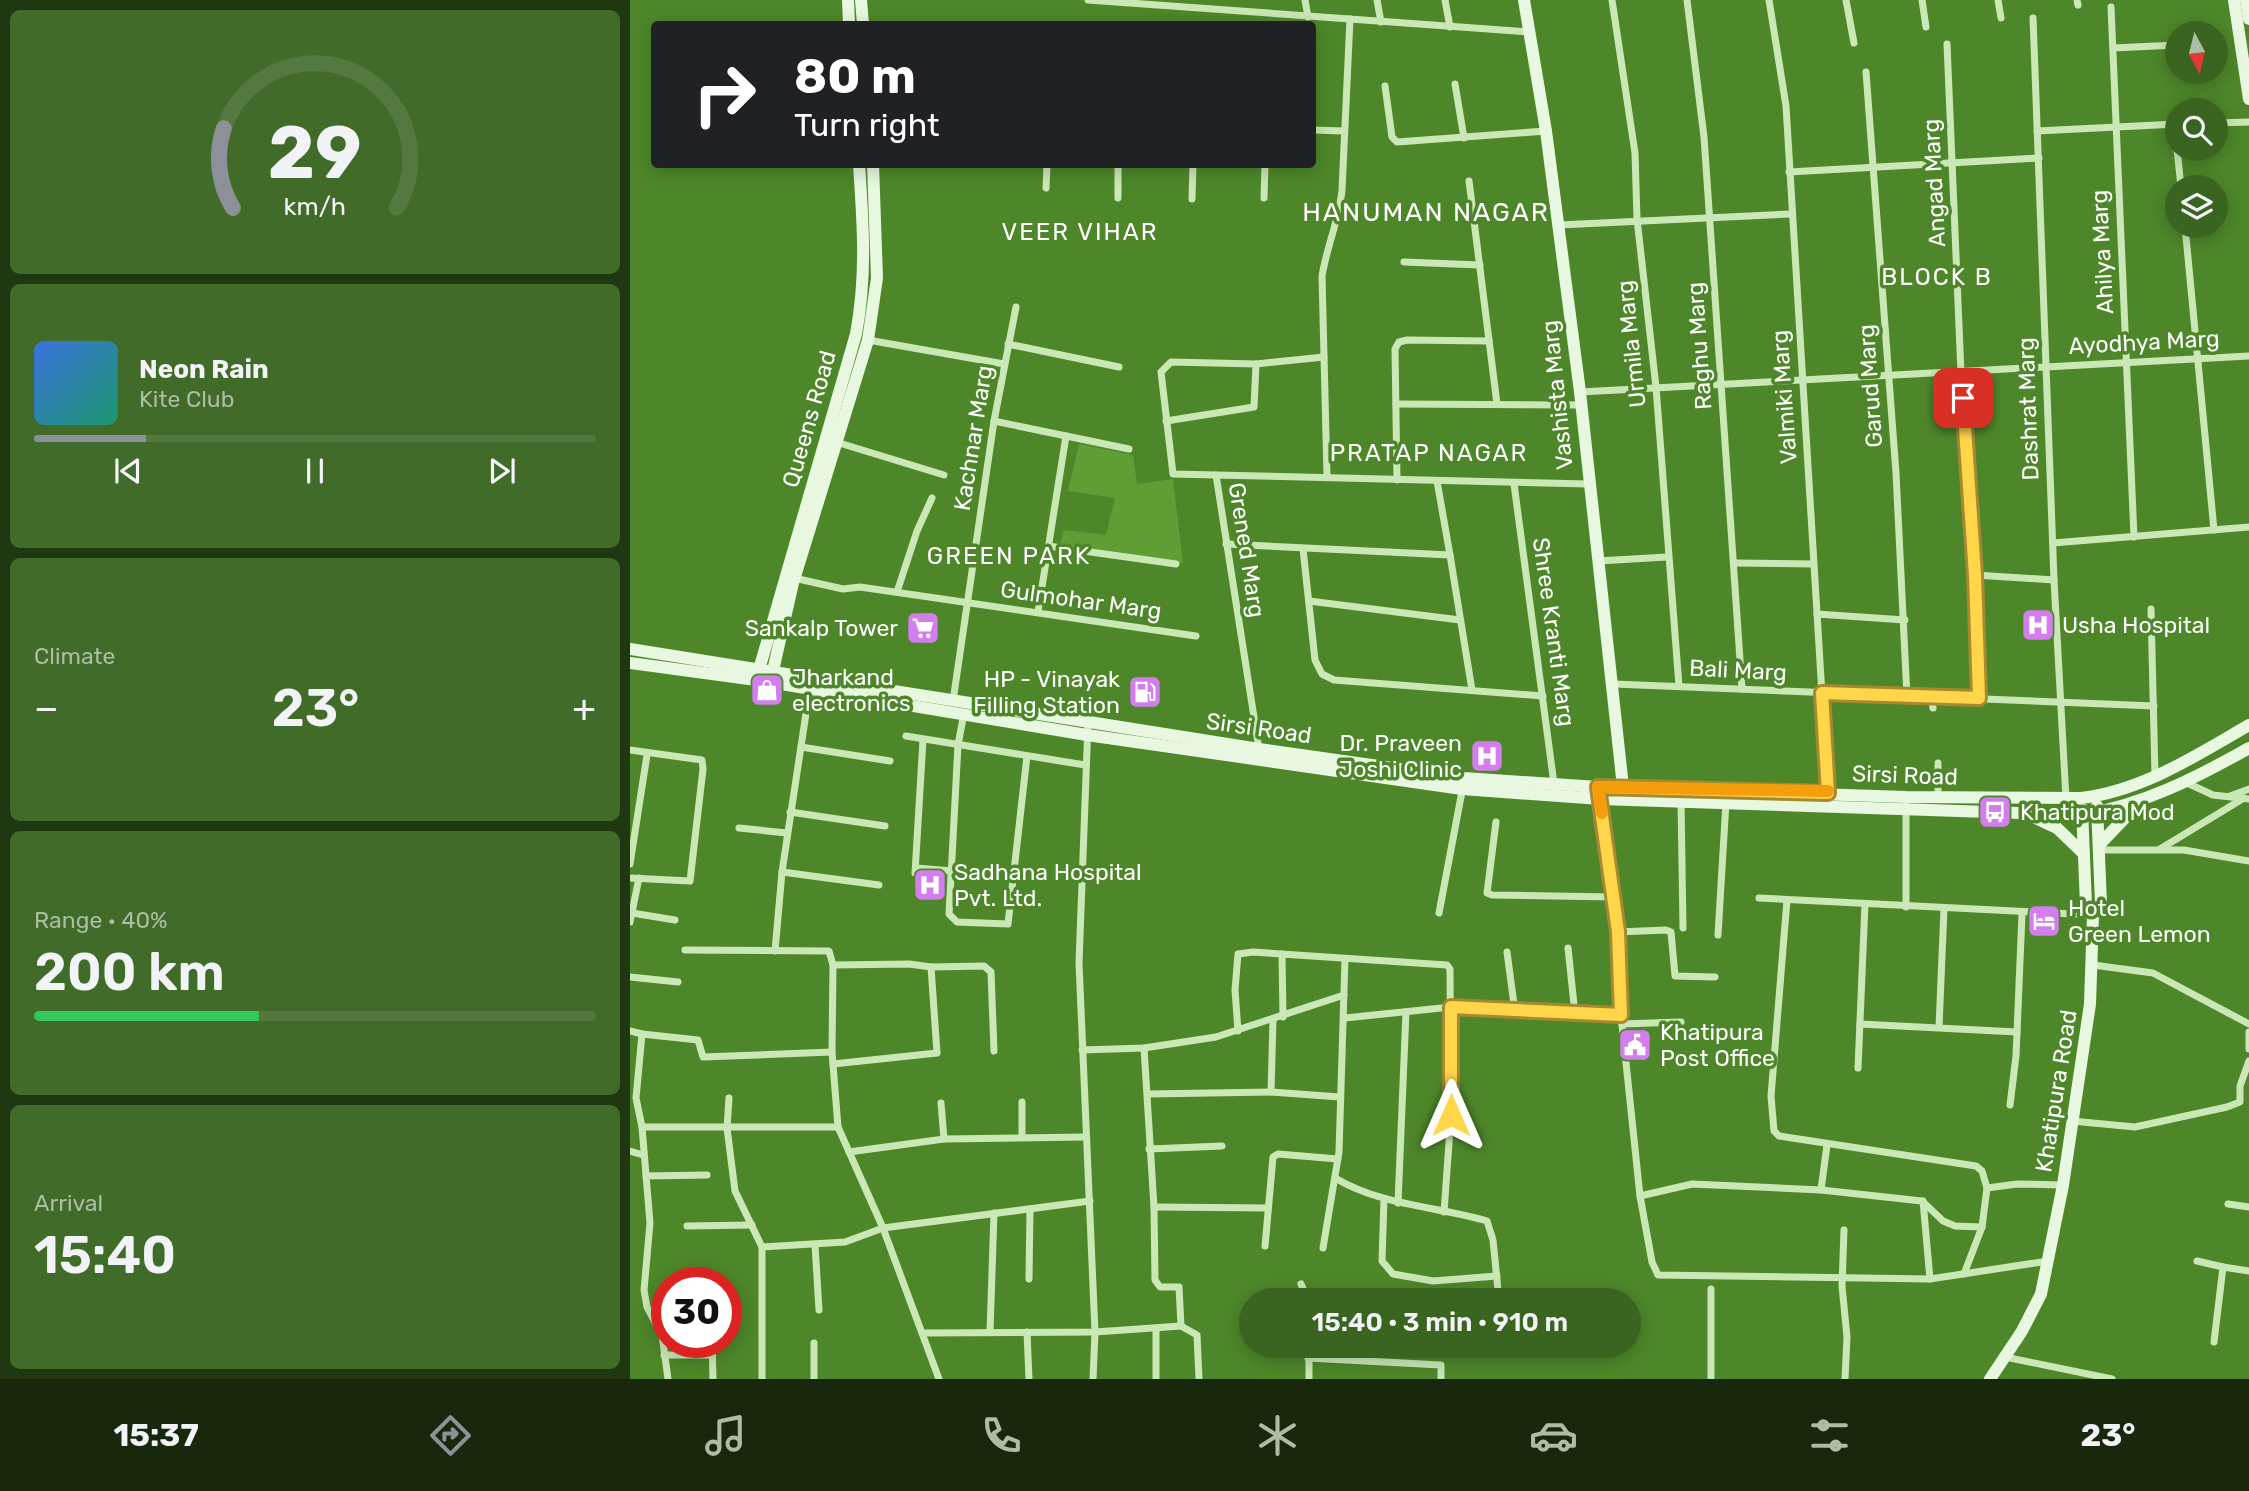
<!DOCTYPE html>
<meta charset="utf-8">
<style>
:root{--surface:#3a6520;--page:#416b29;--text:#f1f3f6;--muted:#abbda5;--line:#54793e;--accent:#8c9099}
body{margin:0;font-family:Rubik,sans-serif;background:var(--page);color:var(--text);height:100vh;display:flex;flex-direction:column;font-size:26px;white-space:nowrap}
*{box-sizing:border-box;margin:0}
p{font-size:23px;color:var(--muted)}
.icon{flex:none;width:38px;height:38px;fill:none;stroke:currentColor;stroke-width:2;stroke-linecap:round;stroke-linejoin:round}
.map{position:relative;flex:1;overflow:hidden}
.sheet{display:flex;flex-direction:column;gap:10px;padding:10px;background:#203812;width:630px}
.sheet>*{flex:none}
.guide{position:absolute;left:21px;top:21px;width:665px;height:147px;border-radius:7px;box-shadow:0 4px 18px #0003;background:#202124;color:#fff;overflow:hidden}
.needle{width:46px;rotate:173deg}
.fabs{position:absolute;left:1535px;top:21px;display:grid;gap:14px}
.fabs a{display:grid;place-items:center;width:63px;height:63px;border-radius:50%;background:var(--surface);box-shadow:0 4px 18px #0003;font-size:35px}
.speed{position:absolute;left:21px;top:1267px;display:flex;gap:14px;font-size:35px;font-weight:700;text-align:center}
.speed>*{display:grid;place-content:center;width:91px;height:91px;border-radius:50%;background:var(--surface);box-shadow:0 4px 18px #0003;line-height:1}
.speed .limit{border:10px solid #d22;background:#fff;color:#111}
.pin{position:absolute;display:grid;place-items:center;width:60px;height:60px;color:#fff;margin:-30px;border-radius:14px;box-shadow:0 4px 10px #0006}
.me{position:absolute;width:77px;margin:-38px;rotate:0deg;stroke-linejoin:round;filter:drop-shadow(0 0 5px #0008)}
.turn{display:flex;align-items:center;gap:24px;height:147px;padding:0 28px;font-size:32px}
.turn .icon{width:91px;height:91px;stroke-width:2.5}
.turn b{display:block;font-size:49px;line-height:60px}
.big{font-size:52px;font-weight:600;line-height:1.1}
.sheet .tile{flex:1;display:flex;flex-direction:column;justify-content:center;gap:10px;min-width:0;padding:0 24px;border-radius:10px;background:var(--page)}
.sheet .dial{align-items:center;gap:0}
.dial svg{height:182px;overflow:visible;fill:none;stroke:var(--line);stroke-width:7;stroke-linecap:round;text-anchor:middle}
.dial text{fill:var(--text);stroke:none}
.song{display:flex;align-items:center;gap:21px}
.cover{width:84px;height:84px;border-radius:10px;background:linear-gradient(135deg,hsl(220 70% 55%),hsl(160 70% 35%))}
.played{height:7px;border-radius:4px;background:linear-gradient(90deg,var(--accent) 20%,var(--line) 20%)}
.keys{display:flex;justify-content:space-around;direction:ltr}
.heat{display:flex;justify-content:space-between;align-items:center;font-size:38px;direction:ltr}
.charge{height:10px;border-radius:5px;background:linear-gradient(90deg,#34c759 40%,var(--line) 0)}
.trip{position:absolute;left:609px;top:1288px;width:402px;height:70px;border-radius:35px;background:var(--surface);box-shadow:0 4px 18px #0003;font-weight:600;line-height:70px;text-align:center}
.menu{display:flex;height:112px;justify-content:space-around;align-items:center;background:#17280d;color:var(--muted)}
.menu .icon{width:49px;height:49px}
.menu .on{color:var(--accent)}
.menu b{font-size:32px;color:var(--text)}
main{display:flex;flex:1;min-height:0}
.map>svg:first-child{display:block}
.green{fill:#5f9e35}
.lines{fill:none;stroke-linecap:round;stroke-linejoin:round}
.street{stroke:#cae8b6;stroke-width:7}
.secondary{stroke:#e8f7df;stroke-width:12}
.route-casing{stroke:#a68a30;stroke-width:18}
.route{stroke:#ffd54a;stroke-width:12}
.slow{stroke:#f59e0b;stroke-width:12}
.labels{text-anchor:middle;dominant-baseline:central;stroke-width:7;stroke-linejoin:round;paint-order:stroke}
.street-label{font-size:23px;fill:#fff;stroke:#4e872a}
.poi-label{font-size:23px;fill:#fff;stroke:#4e872a;text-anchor:start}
.neighbourhood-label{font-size:24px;letter-spacing:2px;fill:#fff;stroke:#4e872a}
.quarter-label{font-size:26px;letter-spacing:2px;fill:#fff;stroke:#4e872a}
</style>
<main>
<section class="sheet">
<div class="tile dial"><svg viewBox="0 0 100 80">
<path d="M14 69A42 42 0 1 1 86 69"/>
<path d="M14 69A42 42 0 0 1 10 34" stroke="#8c9099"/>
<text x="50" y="56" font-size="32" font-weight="700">29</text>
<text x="50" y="72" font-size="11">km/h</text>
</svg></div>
<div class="tile">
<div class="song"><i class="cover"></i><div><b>Neon Rain</b><p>Kite Club</p></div></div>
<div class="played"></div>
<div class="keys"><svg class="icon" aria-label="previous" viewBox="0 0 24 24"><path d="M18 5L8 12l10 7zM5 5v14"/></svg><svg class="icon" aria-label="pause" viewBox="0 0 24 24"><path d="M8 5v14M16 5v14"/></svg><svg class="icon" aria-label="next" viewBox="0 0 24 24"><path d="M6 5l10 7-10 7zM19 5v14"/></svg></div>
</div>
<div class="tile"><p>Climate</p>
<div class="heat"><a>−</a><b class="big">23°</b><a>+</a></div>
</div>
<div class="tile"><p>Range · 40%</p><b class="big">200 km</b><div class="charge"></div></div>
<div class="tile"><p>Arrival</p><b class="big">15:40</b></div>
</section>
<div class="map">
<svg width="1619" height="1379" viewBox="0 0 1619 1379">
<rect width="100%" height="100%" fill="#4e872a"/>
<polygon class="green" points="449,444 503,455 507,484 543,479 553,563 430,544 434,530 476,535 485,498 438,491"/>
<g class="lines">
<g class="street">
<polyline points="458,0 899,32"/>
<polyline points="675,0 678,17"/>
<polyline points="747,0 751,22"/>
<polyline points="815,0 820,27"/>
<polyline points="982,0 1005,153 1007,219 1026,387 1049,686"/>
<polyline points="1057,0 1074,137 1112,689"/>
<polyline points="1139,0 1156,106 1198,793"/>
<polyline points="1216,0 1224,43"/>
<polyline points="1292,0 1296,27"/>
<polyline points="1368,0 1371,18"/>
<polyline points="1447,0 1448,5"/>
<polyline points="1481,7 1504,537"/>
<polyline points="1403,18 1424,580 1436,799"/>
<polyline points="1317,44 1331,373 1345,575 1349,698"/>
<polyline points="1483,48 1547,45"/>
<polyline points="1236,72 1266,473 1277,697"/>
<polyline points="825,84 834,138"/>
<polyline points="755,86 762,137 767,142 916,131"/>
<polyline points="1586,123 1619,122"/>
<polyline points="1545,125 1547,147"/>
<polyline points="682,130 714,131"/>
<polyline points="1407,131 1547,124"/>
<polyline points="1547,149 1551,187"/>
<polyline points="1159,172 1409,158"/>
<polyline points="839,181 867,404"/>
<polyline points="416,188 417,164"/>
<polyline points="488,198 488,164"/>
<polyline points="634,198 635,164"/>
<polyline points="562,199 563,164"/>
<polyline points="929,225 1161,214"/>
<polyline points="1555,226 1584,530"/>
<polyline points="774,262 850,265"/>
<polyline points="238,340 374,364"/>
<polyline points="378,344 489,367"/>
<polyline points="950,392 1619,356"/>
<polyline points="766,404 951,405"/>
<polyline points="364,421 499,449"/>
<polyline points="536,421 624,407 626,364"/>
<polyline points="206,442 314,475"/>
<polyline points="586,475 543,474 531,372 541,362 626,364 694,357"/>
<path d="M697,476L692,276C697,246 709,220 712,190L720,19"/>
<polyline points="767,480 765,349 769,342 777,340 859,341"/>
<polyline points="807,481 820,555"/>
<polyline points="884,484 924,784"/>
<polyline points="1423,543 1619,527"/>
<polyline points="596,544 820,555 842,690"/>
<polyline points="418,546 546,564"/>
<polyline points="673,549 685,660 692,674 704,680 913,696"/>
<polyline points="968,561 1037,557"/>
<polyline points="1105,563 1183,564"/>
<polyline points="1345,575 1424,580"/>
<polyline points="164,578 213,589 230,587 566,636"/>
<polyline points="267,592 287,531 302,498"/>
<polyline points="679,601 830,620"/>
<polyline points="1521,609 1525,776"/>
<polyline points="408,612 436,436"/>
<polyline points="1187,614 1275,620"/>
<polyline points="984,684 1524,706"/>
<polyline points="1302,697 1303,708"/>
<polyline points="323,701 364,421 386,307"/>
<polyline points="334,713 328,745 319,914 327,922 378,924 397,756"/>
<polyline points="458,723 449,963 465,1332 463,1379"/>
<polyline points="276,736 455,765"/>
<polyline points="171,747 260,761"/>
<polyline points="629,749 586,475 958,484"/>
<polyline points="0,750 72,760 73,769 60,881 0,878"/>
<polyline points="1308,763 1308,797"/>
<polyline points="1557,783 1583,795 1619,799"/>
<polyline points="1600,796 1619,789"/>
<polyline points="970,798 988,932 991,1015 1010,1196 1022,1262 1028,1275 1300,1279 1418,1261"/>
<polyline points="1051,801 1053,928"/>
<polyline points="160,812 255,826"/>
<polyline points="866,822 857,893 862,895 984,897"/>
<polyline points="109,828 157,833"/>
<polyline points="1530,849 1614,798"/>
<polyline points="1469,850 1554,850 1619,861"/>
<polyline points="0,864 17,755"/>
<polyline points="286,868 323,871"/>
<polyline points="152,872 249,885"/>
<polyline points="285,873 293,740"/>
<polyline points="1129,898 1463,915"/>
<polyline points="1157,900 1141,1096 1144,1131 1149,1136 1346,1166 1352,1171 1357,1188 1387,1184 1433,1185"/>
<polyline points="1276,907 1276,806"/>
<polyline points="2,913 45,920"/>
<polyline points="809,913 833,786"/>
<polyline points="0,922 9,878"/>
<polyline points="988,932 1036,930 1041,932 1045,976 1085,977"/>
<polyline points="1088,935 1096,802"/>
<polyline points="938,948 945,1014"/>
<polyline points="55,950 199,951 203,965 202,1052 208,1127 253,1228 309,1379"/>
<polyline points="145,951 152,872 180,687"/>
<polyline points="877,952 885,1012"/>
<polyline points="652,954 653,1017"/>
<polyline points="203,965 279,964 301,967 307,1053 203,1064"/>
<polyline points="1463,965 1523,973 1619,1024"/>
<polyline points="301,967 354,966 361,972 364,1051"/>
<polyline points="0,977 48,982"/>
<polyline points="715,1018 821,1007 991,1015"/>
<polyline points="992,1024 1051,1022"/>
<polyline points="1230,1024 1387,1032"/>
<polyline points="1309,1027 1314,909"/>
<polyline points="0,1031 12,1034 6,1098 12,1127 20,1223 14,1290 17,1307 32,1335 38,1379"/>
<polyline points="608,1031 605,990 608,954 623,952 817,965 820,969 821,1115 814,1212"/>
<polyline points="1619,1032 1619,1049"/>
<polyline points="12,1034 68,1040 73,1057 202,1052"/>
<polyline points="514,1048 524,1207 525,1280 530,1287 549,1287 551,1326"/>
<polyline points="452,1050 514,1048 586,1037 714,995"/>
<polyline points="1228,1068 1235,904"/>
<polyline points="641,1092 643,1020"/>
<polyline points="518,1094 641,1092 710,1097"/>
<polyline points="99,1098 97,1128 105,1191 132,1247 132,1379"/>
<polyline points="392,1102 392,1137"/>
<polyline points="311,1103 314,1139"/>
<polyline points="1380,1105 1386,1056 1392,914"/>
<polyline points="1442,1121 1505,1127 1597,1107 1610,1102 1610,1086 1619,1061"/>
<polyline points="12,1127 208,1127"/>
<polyline points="519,1149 592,1146"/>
<polyline points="0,1151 13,1155"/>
<polyline points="219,1152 314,1139 455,1137"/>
<polyline points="16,1176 77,1175"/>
<path d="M705,1178C752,1206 806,1206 857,1221L863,1240L869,1300"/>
<polyline points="1191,1190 1197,1145"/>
<polyline points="1010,1196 1062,1184 1191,1190 1292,1201 1313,1221 1325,1226 1352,1227"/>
<polyline points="754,1199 752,1261 763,1274 803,1281 867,1276"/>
<polyline points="1293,1201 1300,1279"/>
<polyline points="768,1203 776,1012"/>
<polyline points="1598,1204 1619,1207"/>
<polyline points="524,1207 638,1208"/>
<polyline points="57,1226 122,1225"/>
<polyline points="1214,1230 1212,1286 1217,1337 1215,1379"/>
<polyline points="185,1245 189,1310"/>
<polyline points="635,1246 643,1157 648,1154 708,1159"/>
<polyline points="132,1247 215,1242 253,1228 460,1201"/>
<polyline points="693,1248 709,1152 715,959"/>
<polyline points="1567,1261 1593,1267"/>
<polyline points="1334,1274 1352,1227 1357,1188"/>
<polyline points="399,1279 400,1209"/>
<polyline points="671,1284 678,1300"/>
<polyline points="1081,1289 1081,1379"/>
<polyline points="620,1311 621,1311"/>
<polyline points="526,1329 526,1379"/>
<polyline points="360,1332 364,1213"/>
<polyline points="397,1332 399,1379"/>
<polyline points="292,1333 465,1332 551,1326 567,1335 569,1379"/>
<polyline points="82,1342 83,1379"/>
<polyline points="1584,1342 1593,1267 1619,1271"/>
<polyline points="679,1346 679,1379"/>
<polyline points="34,1355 82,1355"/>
<polyline points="1375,1357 1482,1379"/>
<polyline points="678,1358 811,1365 811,1379"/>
<polyline points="184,1379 184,1343"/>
</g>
<g class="secondary">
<polyline points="218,0 219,24"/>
<polyline points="231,0 233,24"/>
<polyline points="894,0 916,131 950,392 993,787"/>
<polyline points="1604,0 1619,99"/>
<polyline points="1616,0 1619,19"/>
<path d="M0,649L629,749L834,778L968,787L1276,797L1451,798C1512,791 1567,755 1619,725"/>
<path d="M0,663L126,680L457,735L832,789L970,799L1452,815C1513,805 1566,778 1619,748"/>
<path d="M128,673L226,334C237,274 233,225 229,164"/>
<polyline points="142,675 163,583 238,340 247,278 243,164"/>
<polyline points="1452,809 1456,905 1463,915"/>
<polyline points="1401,816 1427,828 1454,854"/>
<polyline points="1469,845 1512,800"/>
<polyline points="1360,1379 1392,1331 1411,1294 1433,1185 1460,1004 1463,915 1471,904 1467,806"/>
</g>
</g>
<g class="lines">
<defs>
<polyline id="route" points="821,1115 821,1007 991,1015 988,932 968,787 1198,793 1192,693 1349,698 1345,575 1333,398"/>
</defs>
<use href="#route" class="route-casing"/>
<use href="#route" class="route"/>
<polyline class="slow" points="972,813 968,787 1198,791"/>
</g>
<defs>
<symbol id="hospital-square" viewBox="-11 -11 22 22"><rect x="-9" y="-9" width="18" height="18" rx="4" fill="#d37dee" stroke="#4e872a"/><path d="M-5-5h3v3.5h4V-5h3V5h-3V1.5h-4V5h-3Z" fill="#fff"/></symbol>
<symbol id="supermarket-square" viewBox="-11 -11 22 22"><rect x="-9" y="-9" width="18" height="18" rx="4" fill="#d37dee" stroke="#4e872a"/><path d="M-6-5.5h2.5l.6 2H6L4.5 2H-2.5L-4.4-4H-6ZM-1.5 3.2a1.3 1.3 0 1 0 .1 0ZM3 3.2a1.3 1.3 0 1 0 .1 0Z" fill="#fff"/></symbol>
<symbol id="shop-square" viewBox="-11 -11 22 22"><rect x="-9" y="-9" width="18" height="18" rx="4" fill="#d37dee" stroke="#4e872a"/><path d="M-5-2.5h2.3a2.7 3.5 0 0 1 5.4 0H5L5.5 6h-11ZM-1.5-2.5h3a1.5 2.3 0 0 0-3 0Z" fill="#fff"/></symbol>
<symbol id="fuel-square" viewBox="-11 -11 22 22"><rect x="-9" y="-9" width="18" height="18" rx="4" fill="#d37dee" stroke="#4e872a"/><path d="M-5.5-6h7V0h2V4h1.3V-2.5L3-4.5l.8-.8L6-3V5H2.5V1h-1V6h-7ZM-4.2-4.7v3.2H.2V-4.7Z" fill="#fff"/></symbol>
<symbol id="bus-square" viewBox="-11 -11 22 22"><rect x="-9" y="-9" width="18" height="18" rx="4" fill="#d37dee" stroke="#4e872a"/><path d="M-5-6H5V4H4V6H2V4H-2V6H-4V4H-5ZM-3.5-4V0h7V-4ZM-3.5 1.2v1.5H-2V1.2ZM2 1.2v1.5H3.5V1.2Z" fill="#fff"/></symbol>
<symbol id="hotel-square" viewBox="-11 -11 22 22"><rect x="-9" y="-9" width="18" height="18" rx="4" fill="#d37dee" stroke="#4e872a"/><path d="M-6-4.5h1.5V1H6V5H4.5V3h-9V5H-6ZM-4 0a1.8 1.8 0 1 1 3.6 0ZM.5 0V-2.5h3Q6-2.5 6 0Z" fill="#fff"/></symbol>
<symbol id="civic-square" viewBox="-11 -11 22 22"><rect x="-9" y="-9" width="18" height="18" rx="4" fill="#d37dee" stroke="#4e872a"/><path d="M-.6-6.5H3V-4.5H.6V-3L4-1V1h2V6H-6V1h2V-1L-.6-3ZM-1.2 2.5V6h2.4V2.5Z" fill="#fff"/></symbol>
</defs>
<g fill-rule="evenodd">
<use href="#hospital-square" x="1389" y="606" width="38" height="38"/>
<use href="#supermarket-square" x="274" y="609" width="38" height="38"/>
<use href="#shop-square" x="118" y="671" width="38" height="38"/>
<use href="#fuel-square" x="496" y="673" width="38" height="38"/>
<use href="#hospital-square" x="838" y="737" width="38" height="38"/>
<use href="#bus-square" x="1346" y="793" width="38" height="38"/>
<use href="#hospital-square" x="281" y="866" width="38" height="38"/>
<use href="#hotel-square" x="1395" y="902" width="38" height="38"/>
<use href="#civic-square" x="986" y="1026" width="38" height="38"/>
</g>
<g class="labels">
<g class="street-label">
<text transform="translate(1304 183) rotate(-93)">Angad Marg</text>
<text transform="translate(1472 252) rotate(-93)">Ahilya Marg</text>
<text transform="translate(1514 342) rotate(-3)">Ayodhya Marg</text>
<text transform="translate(1001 344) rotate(-96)">Urmila Marg</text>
<text transform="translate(1069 346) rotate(-94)">Raghu Marg</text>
<text transform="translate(1240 386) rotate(-94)">Garud Marg</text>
<text transform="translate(927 395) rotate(-96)">Vashista Marg</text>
<text transform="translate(1154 397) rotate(-94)">Valmiki Marg</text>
<text transform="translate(1398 409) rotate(-92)">Dashrat Marg</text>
<text transform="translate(179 419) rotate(-74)">Queens Road</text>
<text transform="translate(343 438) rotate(-81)">Kachnar Marg</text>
<text transform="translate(617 550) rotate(81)">Grened Marg</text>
<text transform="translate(451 600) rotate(8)">Gulmohar Marg</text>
<text transform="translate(924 632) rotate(82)">Shree Kranti Marg</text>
<text transform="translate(1108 670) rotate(3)">Bali Marg</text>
<text transform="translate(629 728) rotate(8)">Sirsi Road</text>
<text transform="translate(1275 775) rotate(2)">Sirsi Road</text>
<text transform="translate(1426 1091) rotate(-81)">Khatipura Road</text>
</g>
<g class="poi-label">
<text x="1432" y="625">Usha Hospital</text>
<text x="268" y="628" text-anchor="end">Sankalp Tower</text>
<text x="162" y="677">Jharkand<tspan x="162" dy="26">electronics</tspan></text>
<text x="490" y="679" text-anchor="end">HP - Vinayak<tspan x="490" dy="26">Filling Station</tspan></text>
<text x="832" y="743" text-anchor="end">Dr. Praveen<tspan x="832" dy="26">Joshi Clinic</tspan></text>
<text x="1390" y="812">Khatipura Mod</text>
<text x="324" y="872">Sadhana Hospital<tspan x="324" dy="26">Pvt. Ltd.</tspan></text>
<text x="1438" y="908">Hotel<tspan x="1438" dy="26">Green Lemon</tspan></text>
<text x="1030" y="1032">Khatipura<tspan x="1030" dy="26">Post Office</tspan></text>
</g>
<g class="neighbourhood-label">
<text x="450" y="232">VEER VIHAR</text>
<text x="1307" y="277">BLOCK B</text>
<text x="799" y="453">PRATAP NAGAR</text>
<text x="379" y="556">GREEN PARK</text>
</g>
<g class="quarter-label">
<text x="796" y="212">HANUMAN NAGAR</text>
</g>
</g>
</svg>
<div class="fabs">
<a><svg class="needle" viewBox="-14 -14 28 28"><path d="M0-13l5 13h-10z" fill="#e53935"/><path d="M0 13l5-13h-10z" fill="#abbda5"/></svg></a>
<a><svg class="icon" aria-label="search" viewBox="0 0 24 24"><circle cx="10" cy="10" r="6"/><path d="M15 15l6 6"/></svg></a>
<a><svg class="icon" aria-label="layers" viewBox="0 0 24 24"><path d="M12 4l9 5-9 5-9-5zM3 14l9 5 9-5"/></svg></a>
</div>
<div class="speed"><div class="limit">30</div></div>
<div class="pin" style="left:1333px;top:398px;background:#d93025"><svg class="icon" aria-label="arrive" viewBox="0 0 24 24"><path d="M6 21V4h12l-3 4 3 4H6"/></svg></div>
<svg class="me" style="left:821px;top:1115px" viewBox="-20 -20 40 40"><path d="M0-17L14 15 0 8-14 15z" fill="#ffd54a" stroke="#fff" stroke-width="4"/></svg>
<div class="trip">15:40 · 3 min · 910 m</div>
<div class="guide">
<div class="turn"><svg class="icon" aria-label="right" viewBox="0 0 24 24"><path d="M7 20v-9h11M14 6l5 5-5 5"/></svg><div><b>80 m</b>Turn right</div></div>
</div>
</div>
</main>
<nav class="menu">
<b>15:37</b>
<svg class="icon on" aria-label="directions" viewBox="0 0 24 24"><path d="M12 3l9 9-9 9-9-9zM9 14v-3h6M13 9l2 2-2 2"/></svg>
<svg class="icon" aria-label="music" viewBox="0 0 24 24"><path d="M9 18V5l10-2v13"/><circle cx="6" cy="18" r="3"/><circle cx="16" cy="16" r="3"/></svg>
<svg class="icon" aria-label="phone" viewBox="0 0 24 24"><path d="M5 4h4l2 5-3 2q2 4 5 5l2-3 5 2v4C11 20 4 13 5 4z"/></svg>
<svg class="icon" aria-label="climate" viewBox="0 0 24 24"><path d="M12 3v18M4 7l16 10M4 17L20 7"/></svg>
<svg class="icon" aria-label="car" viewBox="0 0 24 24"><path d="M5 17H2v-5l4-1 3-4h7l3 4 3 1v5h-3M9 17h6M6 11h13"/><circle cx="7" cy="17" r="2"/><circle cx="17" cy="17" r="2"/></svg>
<svg class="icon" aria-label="filters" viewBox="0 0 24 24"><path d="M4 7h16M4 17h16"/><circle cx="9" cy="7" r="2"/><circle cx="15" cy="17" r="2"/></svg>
<b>23°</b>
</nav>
